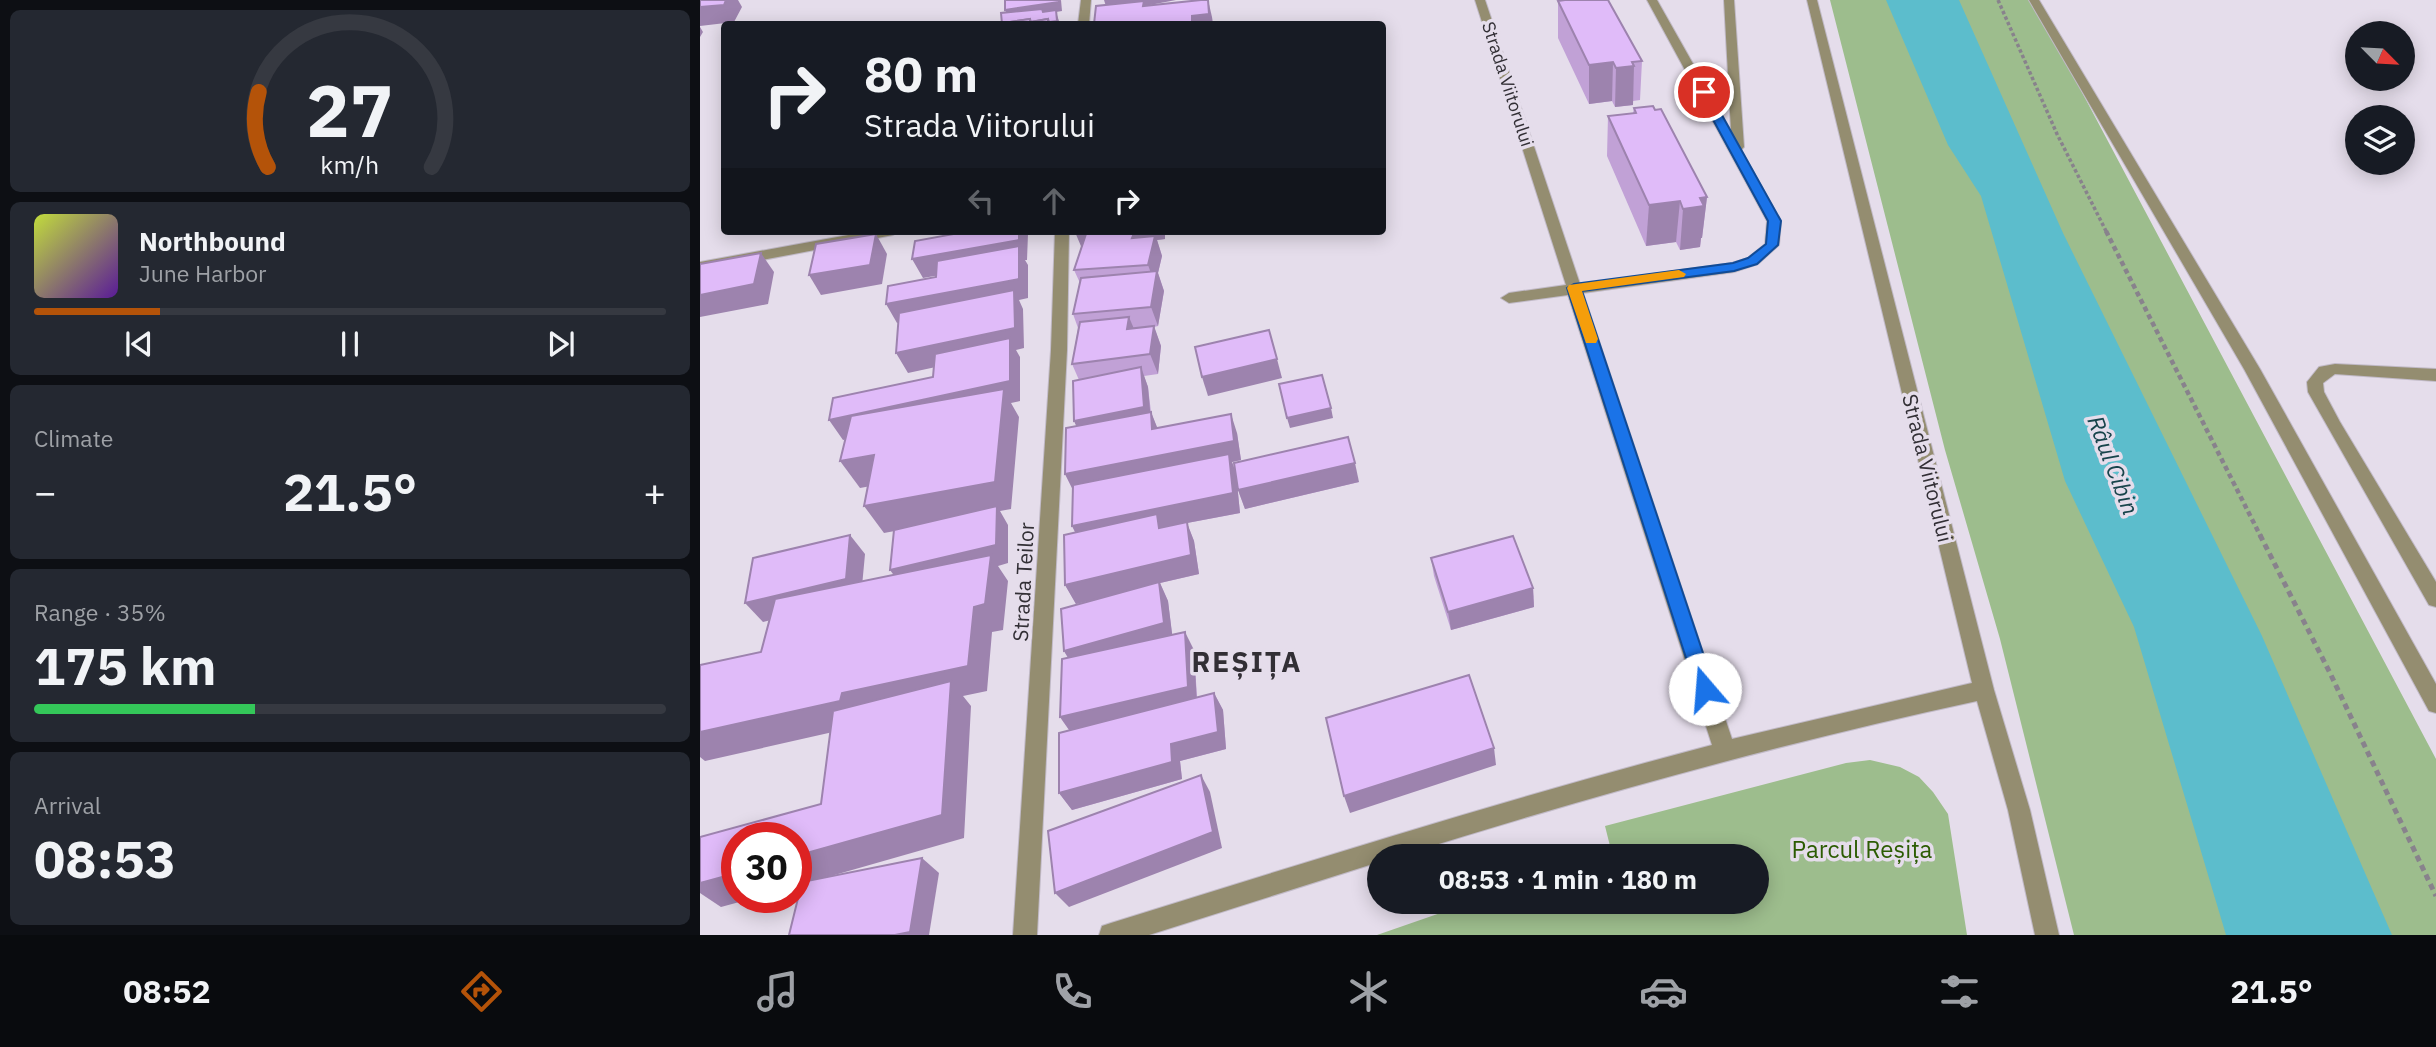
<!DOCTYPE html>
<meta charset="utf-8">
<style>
:root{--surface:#171b24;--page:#242831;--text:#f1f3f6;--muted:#9ea1a6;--line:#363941;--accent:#b45309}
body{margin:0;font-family:"IBM Plex Sans",sans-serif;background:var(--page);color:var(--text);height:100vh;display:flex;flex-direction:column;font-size:26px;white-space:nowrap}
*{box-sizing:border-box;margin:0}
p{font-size:23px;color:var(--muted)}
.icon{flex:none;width:38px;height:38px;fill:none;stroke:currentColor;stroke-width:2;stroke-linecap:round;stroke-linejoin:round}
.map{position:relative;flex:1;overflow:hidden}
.side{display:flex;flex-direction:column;gap:10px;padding:10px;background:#0d0f14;width:700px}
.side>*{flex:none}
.guide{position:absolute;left:21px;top:21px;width:665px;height:214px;border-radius:7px;box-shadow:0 4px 18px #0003;background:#171b24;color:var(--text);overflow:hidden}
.needle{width:46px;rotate:114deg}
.controls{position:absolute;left:1645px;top:21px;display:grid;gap:14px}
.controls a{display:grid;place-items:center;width:70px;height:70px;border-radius:50%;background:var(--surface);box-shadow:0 4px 18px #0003;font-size:35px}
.speed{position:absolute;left:21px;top:822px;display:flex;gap:14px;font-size:35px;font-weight:700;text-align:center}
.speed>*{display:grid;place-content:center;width:91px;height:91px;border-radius:50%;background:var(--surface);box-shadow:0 4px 18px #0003;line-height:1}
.speed .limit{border:10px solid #d22;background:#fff;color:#111}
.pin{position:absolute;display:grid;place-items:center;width:60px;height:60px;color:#fff;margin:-30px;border:4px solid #fff;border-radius:50%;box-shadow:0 2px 7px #0007}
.me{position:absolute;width:77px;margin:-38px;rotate:342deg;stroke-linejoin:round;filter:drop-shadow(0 0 5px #0008)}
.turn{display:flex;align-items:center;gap:24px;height:147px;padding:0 28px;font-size:32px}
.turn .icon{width:91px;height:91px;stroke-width:2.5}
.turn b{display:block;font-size:49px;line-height:60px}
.lanes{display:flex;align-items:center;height:66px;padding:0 28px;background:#0003;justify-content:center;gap:35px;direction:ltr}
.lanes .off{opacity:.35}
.big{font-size:52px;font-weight:700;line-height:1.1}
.side .tile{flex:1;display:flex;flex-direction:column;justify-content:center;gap:10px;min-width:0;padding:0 24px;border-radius:10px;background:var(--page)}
.side .dial{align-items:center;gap:0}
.dial svg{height:182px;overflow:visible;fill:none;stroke:var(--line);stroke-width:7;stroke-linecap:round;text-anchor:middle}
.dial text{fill:var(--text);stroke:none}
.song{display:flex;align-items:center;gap:21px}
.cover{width:84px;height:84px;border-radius:10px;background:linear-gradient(135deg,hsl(70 70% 55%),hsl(270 70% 35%))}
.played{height:7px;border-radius:4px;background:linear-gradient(90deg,var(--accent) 20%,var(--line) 20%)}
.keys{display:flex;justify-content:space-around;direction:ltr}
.heat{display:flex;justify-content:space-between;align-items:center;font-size:38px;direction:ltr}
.charge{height:10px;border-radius:5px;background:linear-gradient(90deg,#34c759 35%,var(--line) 0)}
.trip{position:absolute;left:667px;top:844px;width:402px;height:70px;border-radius:35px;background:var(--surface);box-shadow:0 4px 18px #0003;font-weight:700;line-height:70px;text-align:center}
.tabs{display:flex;height:112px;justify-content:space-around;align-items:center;background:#090b0e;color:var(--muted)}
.tabs .icon{width:49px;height:49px}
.tabs .active{color:var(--accent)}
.tabs b{font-size:32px;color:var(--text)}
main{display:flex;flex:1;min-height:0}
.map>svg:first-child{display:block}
.green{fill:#9dbd8d}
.water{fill:#5cbdcc}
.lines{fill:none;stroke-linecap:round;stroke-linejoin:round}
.minor-casing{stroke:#c1bac7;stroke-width:2}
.path-far2{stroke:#88828c;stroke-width:3.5;stroke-dasharray:3.5 2.5;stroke-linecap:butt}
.path-far1{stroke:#88828c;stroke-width:4.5;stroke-dasharray:5 3.5;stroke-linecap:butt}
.path{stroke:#88828c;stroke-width:5;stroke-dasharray:6 4.5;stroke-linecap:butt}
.minor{fill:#948d70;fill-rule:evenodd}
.wall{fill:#c1a1d6}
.shaded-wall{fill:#9d83ae}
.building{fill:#e0bbf9;stroke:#9d83ae;stroke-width:2}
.route{fill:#1a73e8;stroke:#114b97;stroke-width:2}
.slow{fill:#f59e0b}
.labels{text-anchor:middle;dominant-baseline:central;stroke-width:7;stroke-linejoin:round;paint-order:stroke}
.far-street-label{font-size:18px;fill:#322f35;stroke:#e5ddeb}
.street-label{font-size:21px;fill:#322f35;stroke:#e5ddeb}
.water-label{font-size:23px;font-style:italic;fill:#17444b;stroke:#e5ddeb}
.near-park-label{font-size:24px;fill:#2c5c03;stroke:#e5ddeb}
.district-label{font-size:28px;font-weight:bold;letter-spacing:2px;fill:#322f35;stroke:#e5ddeb}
</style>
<main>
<section class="side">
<div class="tile dial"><svg viewBox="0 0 100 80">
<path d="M14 69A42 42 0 1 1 86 69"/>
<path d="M14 69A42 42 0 0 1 10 36" stroke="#b45309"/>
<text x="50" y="56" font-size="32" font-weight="700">27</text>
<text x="50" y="72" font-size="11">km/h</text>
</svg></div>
<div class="tile">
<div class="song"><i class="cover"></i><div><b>Northbound</b><p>June Harbor</p></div></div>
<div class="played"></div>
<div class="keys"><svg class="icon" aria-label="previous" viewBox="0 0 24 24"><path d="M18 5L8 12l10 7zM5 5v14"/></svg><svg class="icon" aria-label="pause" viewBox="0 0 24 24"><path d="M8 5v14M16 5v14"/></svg><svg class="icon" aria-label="next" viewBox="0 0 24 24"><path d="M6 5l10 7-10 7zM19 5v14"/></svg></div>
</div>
<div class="tile"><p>Climate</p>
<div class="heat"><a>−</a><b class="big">21.5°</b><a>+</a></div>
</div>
<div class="tile"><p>Range · 35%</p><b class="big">175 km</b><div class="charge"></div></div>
<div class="tile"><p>Arrival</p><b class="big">08:53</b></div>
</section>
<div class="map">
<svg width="1736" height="935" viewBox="0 0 1736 935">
<rect width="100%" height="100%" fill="#e5ddeb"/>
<g class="green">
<polygon points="1130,0 1333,0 1736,759 1736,935 1374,935 1300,639 1245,450"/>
<polygon points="1170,760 1200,767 1219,777 1233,792 1248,814 1267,935 677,935 775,901 1057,901 1057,856 908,856 912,854 905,826 1146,763"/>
</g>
<polygon class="water" points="1186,0 1259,0 1363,233 1562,636 1692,935 1526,935 1434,627 1365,481 1281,196 1248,145"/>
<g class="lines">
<defs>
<g id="minor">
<polygon points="381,0 391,0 389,24 378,24"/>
<path d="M775,0H785L880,284L1032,263L1048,258L1065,244L1067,221L947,0H957L1031,131L1024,0H1034L1044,147L1041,150L1081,221L1079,245L1058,264L1034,272L883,293L1032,739L1272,683L1107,0H1117L1294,690L1330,810L1359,935H1335L1308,810L1277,701C1082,743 891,796 700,856H679V862L449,935H399L402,926L411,923C610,861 810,798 1012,745L868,295L809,303L801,298L809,293L866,285Z"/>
<polygon points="1329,0 1339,0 1560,369 1736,684 1736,713 1729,711 1544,369"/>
<polygon points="170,231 200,231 193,235 0,272 0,262"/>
<polygon points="355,231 369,231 367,350 337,935 313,935 351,350"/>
<polygon points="1635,364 1736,369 1736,381 1635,374 1623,383 1624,392 1640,422 1736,582 1736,607 1729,605 1608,392 1607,382 1619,367"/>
</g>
</defs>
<use href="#minor" class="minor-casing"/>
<polyline class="path-far2" points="1298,0 1357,134 1407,233"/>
<polyline class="path-far1" points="1406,231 1561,537"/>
<polyline class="path" points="1560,535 1630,673 1736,896"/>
<use href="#minor" class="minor"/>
</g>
<g class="wall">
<polygon points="858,1 942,61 940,100 933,101 933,105 915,107 912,101 889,104 858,38"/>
<polygon points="934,108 1007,197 1002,238 1001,238 1000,247 980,250 976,242 946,246 907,156 908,116 933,113"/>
<polygon points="465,231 465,239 457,240 462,256 458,273 464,291 458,326 454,327 461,346 458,374 444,376 448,387 451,412 457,428 537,433 541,460 532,462 535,470 659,482 545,509 538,490 537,483 540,513 487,523 494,541 499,574 460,583 468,601 472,634 494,650 497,697 514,693 523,710 526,749 480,761 482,779 372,810 359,793 369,730 360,717 368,658 364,651 415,594 376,604 365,585 375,532 372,526 373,490 365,474 377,426 374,421 379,380 372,364 378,328 373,314 380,283 374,270"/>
<polygon points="731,558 833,588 834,607 751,630 734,576"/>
</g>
<g class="shaded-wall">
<polygon points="0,0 38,0 42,7 34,22 0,26"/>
<polygon points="361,0 362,11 356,12 360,24 336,24 309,19 305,10"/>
<polygon points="404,0 476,0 408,13"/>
<polygon points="508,0 512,17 513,24 492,24 492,16"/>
<polygon points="0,27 3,32 0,37"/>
<polygon points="913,62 912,101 889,104 889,65"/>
<polygon points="934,66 933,105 915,107 916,68"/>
<polygon points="1007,197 1002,238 1001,238 1000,247 980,250 983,209 1000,198"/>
<polygon points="980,201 976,242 946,246 949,205"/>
<polygon points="86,231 116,231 89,235"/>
<polygon points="319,231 326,231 328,234 327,260 325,260 328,265 328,298 319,300 323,309 324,348 316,350 320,357 320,401 311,403 319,417 311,509 300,511 308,525 308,563 298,566 308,581 303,630 292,632 287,691 263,696 271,706 264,838 96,886 96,856 164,725 5,761 0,757 0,732 142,693 204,589 190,570 297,512 184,533 164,506 303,404 143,440 129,420 310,351 208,373 196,353 314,301 197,323 186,304 319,261 223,278 212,259"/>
<polygon points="379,231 465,231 465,239 457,240 462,256 458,273 464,291 458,326 451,307 455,284 448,265 383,251 375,232"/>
<polygon points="176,234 187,254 182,284 121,295 109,275"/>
<polygon points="61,253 74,272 68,304 0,317 0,295"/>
<polygon points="429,317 437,336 427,329"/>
<polygon points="454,326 461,346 458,374 450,354"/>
<polygon points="577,359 582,378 508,396 502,377"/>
<polygon points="441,367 448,387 451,421 451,412 459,432 383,441 374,421"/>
<polygon points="631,408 633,418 590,428 587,418"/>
<polygon points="531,414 537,433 541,460 532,462 536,473 540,513 487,523 494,541 499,574 460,583 468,601 473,641 375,669 364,651 459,584 376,604 365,585 382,545 372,526 375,494 365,474"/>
<polygon points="174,455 193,482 160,488 140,461"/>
<polygon points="655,463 659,482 545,509 538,490"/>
<polygon points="150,535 165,554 161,597 63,622 45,603"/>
<polygon points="833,588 834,607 751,630 748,612"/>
<polygon points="485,632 494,650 497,704 372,734 360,717"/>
<polygon points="514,693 523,710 526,749 480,761 482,779 372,810 359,793 471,744"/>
<polygon points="794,748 796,765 650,813 644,796"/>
<polygon points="501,775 510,792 522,848 369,907 355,893"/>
<polygon points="222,858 239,873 229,935 195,935"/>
<polygon points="37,873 37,898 54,898 21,907 0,893 0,883"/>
</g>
<g class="building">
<polygon points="0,0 26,0 24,5 0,7"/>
<polygon points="305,0 359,0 359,2 305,10"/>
<polygon points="501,0 508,0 509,14 492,16 492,24 394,24 396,6 444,1 443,6"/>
<polygon points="865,0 908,0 942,61 932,62 934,66 916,68 913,62 889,65 858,1"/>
<polygon points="342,9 343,12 356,10 357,21 349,22 348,19 331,22 330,19 303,23 303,24 302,24 301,13"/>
<polygon points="330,19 330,22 348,19 348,24 303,24 303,23"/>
<polygon points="953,106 955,110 961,109 1007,197 1000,198 1004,206 983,209 980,201 949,205 908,116 936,113 934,108"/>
<polygon points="265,231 319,231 319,240 212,259 215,241 265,232"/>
<polygon points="435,231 432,238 455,236 448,265 374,270 386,234"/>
<polygon points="176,234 170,265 109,275 116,244"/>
<polygon points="319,246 319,279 186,304 188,286 236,277 237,261"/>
<polygon points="61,253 54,284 0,295 0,264"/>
<polygon points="457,271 451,307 373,314 381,278"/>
<polygon points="314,290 315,328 196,353 199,313"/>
<polygon points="429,317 427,329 454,326 450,354 372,364 380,322"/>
<polygon points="569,330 577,359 502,377 495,347"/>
<polygon points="310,338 310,381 129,420 133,398 233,377 235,354"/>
<polygon points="441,367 444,407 374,421 373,381"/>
<polygon points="622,375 631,408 587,418 579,384"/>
<polygon points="304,389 295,482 164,506 174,455 140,461 151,416"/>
<polygon points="451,412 452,429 531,414 534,441 365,474 366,428"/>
<polygon points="648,437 655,463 538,490 534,463"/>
<polygon points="529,454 533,493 372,526 373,485"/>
<polygon points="297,506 296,545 190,570 194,530"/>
<polygon points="457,514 459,528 487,522 491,555 365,585 364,535"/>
<polygon points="150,535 146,579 45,603 53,558"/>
<polygon points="813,536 833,588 748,612 731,558"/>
<polygon points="291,555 285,604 274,607 268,666 142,693 140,701 0,732 0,665 61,652 75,599"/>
<polygon points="459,582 464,623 364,651 361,609"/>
<polygon points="485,632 488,687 360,717 362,659"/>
<polygon points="769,675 794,748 644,796 626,718"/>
<polygon points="251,681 242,815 96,856 96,838 37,838 37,873 0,883 0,837 121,804 133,711"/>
<polygon points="514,693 518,732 471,744 472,762 359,793 359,733"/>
<polygon points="501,775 513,832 355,893 348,831"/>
<polygon points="222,858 210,932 195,935 89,935 102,882"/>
</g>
<polygon class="route" points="1004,89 1009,92 1081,221 1078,245 1057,264 1034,271 882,291 1015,689 1012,695 1005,697 999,695 996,689 867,288 874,284 1033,263 1048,258 1066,244 1068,221 998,92"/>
<polygon class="slow" points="979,270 986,274 984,277 882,291 898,339 896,343 886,343 867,288 869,285"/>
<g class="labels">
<g class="far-street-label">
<text transform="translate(808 84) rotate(72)">Strada Viitorului</text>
</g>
<g class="street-label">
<text transform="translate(1228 468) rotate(76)">Strada Viitorului</text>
<text transform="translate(323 582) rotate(-87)">Strada Teilor</text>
</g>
<g class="water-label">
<text transform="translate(1414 465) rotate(69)">Râul Cibin</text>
</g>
<g class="near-park-label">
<text x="1162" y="849">Parcul Reșița</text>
</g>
<g class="district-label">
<text x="547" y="661">REȘIȚA</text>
</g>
</g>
</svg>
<div class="controls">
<a><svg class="needle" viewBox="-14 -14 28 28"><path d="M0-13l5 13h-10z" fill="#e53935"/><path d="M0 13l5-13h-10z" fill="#9ea1a6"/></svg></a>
<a><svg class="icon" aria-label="layers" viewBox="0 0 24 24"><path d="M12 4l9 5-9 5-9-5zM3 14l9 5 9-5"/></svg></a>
</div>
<div class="speed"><div class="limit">30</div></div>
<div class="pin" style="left:1004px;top:92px;background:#d93025"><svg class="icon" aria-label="arrive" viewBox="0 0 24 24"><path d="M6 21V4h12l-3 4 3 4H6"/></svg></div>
<svg class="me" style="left:1005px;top:689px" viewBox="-20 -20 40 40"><circle r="19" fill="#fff"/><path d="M0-13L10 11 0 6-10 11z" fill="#1a73e8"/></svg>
<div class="trip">08:53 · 1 min · 180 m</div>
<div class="guide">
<div class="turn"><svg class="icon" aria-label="right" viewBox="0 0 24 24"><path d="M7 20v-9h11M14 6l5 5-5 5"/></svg><div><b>80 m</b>Strada Viitorului</div></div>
<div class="lanes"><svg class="icon off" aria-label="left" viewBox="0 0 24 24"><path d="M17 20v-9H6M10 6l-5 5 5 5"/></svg><svg class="icon off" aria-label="ahead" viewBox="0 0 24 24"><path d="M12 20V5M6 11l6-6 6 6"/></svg><svg class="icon" aria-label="right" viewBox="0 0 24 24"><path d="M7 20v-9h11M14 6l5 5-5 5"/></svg></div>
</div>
</div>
</main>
<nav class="tabs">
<b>08:52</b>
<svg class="icon active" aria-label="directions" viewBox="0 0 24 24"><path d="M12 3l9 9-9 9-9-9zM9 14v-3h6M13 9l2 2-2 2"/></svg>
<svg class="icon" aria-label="music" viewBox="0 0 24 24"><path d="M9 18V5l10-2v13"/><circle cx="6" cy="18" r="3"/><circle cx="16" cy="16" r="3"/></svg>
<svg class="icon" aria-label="phone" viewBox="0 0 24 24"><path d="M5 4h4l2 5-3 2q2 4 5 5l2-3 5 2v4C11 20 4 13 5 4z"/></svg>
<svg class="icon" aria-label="climate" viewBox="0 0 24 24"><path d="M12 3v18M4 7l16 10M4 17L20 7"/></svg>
<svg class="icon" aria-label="car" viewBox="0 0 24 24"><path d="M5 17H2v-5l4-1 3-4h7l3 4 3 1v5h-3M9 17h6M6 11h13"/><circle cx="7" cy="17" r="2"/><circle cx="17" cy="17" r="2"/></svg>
<svg class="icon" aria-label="filters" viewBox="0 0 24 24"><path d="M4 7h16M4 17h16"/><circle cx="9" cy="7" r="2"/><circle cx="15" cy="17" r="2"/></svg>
<b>21.5°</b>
</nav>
